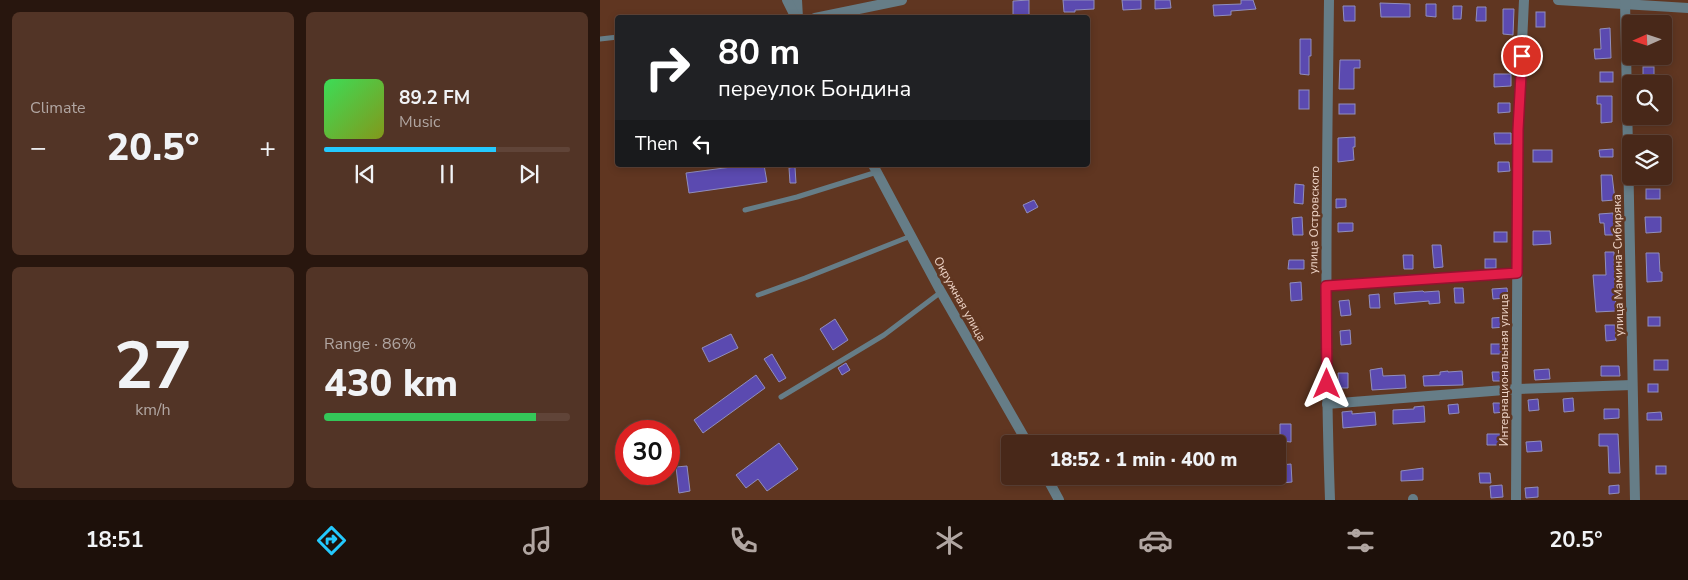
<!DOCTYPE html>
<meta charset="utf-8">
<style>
:root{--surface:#482819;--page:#523426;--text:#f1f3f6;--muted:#b1a6a2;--line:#604438;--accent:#24c9fe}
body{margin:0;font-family:"Nunito Sans",sans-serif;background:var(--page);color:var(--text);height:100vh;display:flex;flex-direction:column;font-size:19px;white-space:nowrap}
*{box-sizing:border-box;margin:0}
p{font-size:16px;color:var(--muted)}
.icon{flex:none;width:28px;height:28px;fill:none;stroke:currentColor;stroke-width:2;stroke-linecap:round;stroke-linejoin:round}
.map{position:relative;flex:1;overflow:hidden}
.sheet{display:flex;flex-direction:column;gap:12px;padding:12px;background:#28160e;width:600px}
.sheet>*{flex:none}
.top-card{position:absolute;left:15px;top:15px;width:475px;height:152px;border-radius:5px;box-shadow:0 2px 8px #0003,0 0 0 1px var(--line);background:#202124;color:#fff;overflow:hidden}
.needle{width:32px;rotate:267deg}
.buttons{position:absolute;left:1022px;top:15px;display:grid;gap:10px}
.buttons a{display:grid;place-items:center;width:50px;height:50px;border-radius:5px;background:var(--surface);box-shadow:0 2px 8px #0003,0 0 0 1px var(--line);font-size:25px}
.speed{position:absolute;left:15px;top:420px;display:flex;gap:10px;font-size:25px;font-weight:700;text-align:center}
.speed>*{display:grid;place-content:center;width:65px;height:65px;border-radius:50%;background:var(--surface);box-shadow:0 2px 8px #0003,0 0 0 1px var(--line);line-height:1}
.speed .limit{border:8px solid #d22;background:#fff;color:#111}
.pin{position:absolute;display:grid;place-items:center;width:42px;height:42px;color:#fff;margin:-21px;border:2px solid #fff;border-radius:50%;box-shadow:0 1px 5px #0007}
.me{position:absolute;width:55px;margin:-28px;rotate:0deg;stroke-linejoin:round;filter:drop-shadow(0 0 4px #0008)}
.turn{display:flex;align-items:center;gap:18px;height:105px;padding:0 20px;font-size:22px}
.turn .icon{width:65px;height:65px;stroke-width:2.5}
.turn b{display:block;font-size:35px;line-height:42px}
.then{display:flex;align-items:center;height:48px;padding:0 20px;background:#0003;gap:10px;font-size:19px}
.big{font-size:38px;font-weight:800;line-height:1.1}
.sheet .tile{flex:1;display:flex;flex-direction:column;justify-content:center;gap:8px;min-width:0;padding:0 18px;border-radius:8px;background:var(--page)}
.sheet .dial{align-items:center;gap:0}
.dial b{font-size:65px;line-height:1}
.song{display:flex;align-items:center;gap:15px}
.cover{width:60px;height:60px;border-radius:8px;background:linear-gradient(135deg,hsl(130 70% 55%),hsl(70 70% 35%))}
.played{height:5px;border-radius:2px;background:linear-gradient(90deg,var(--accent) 70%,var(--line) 70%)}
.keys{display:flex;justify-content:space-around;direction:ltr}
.heat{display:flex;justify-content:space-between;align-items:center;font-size:28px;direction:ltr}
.charge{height:8px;border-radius:4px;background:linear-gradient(90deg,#34c759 86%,var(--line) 0)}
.sheet .tiles{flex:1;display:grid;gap:12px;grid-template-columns:repeat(2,1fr)}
.trip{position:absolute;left:401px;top:435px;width:285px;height:50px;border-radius:5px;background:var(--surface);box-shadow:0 2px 8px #0003,0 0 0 1px var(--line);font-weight:800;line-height:50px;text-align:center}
.tabs{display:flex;height:80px;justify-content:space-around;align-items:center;background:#1d100a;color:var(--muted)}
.tabs .icon{width:35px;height:35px}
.tabs .current{color:var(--accent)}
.tabs b{font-size:22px;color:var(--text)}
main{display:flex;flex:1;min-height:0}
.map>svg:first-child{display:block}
.building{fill:#5b4ab0;stroke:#918ebd}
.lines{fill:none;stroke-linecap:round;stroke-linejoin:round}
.service{stroke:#667d87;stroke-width:5}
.minor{stroke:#667d87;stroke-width:10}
.tertiary{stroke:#667d87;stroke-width:10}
.route-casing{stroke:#92132f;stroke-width:12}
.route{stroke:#e11d48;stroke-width:9}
.labels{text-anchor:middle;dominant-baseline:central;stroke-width:5;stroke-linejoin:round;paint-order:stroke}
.street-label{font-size:12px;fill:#efd5c8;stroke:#603621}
</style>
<main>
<section class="sheet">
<div class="tiles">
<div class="tile"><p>Climate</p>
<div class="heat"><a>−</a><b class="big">20.5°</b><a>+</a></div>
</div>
<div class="tile">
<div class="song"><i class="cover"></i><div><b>89.2 FM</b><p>Music</p></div></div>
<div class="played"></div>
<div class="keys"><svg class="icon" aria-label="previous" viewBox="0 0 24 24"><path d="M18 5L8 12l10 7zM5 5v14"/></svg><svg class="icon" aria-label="pause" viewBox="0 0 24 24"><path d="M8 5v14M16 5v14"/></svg><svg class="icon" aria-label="next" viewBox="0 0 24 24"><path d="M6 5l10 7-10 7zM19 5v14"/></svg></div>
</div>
<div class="tile dial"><b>27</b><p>km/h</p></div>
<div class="tile"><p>Range · 86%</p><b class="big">430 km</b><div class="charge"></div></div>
</div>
</section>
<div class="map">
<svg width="1088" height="500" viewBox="0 0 1088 500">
<rect width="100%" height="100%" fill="#603621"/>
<g class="building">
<polygon points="429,0 429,15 413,16 413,1"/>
<polygon points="463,0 494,0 494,9 475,10 475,12 464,12"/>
<polygon points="522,0 541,0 541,9 523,10"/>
<polygon points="555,0 570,0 571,8 555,9"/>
<polygon points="641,0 653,0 656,9 631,11 631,15 614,16 613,5 641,4"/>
<polygon points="780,3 810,4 810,17 781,17"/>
<polygon points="826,4 836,4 836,17 826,16"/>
<polygon points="743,6 755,6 755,21 744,21"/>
<polygon points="853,6 862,6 861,19 853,19"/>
<polygon points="877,7 886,7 886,21 876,21"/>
<polygon points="903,9 914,9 913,35 903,34"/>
<rect x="936" y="12" width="9" height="15"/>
<polygon points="1010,28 1011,58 995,59 994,49 1001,49 1000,29"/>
<polygon points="700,39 711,39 711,56 709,56 709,75 700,74"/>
<polygon points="740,60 760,60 760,68 754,68 754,89 739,89"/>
<rect x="1043" y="67" width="11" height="10"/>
<rect x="1000" y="72" width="13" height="10"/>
<polygon points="894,74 911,74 911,86 894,87"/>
<rect x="699" y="90" width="10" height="19"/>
<polygon points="997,96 1012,96 1012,122 1001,123 1001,104 997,104"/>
<polygon points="898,103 910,103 910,112 898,113"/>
<rect x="739" y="104" width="16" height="10"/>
<polygon points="894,133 911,133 911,144 895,144"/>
<polygon points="1057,135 1058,144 1045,144 1045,136"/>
<polygon points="755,137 755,147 753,147 754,160 738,162 738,138"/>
<polygon points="1013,149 1013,157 1000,157 999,150"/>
<rect x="933" y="150" width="19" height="12"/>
<polygon points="898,162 909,162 910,171 898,172"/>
<polygon points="147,165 164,165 167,182 89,193 86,173"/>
<polygon points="195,167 196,183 190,183 189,168"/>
<polygon points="1001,175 1012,175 1015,200 1002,201"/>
<polygon points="695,184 704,185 703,204 694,203"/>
<rect x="1046" y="189" width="14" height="10"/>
<polygon points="736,199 746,199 746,207 736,208"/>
<polygon points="434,200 438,207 427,213 423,205"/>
<polygon points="1013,213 1015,235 1005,235 1004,223 1000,223 999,214"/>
<polygon points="702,217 703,235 693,235 692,218"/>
<polygon points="1045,217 1061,217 1061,232 1046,233"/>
<polygon points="738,223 753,223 753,231 738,232"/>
<polygon points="933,231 950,231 951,244 933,245"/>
<rect x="894" y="232" width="13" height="10"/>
<polygon points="832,245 841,245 843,267 834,268"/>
<polygon points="1005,252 1014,252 1016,311 996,312 993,275 1006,275"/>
<polygon points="1046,253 1059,253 1060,272 1062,272 1062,281 1047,282"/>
<polygon points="803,255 813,255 813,269 804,269"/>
<rect x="885" y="259" width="11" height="9"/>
<polygon points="689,260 704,260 704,269 688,269"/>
<polygon points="701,282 702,300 691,301 690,283"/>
<polygon points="854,288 863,288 864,303 855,303"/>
<polygon points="907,288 908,298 893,299 892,289"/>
<polygon points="823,291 824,292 839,291 840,303 829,304 829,301 795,304 794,293"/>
<polygon points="779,294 780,308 770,308 769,295"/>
<polygon points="749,300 751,315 741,316 739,301"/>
<polygon points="905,317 906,327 892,328 892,318"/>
<rect x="1048" y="317" width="12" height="9"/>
<polygon points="235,319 248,340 233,350 220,329"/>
<polygon points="1005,325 1015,325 1016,340 1006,341"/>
<polygon points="750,330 751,344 741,345 740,331"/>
<polygon points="131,334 138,348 109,362 102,348"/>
<rect x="891" y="344" width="15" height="10"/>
<polygon points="172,354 186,378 179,382 164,359"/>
<rect x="1054" y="360" width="14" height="10"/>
<polygon points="246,363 250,370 242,375 238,368"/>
<polygon points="1001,366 1019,366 1020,376 1001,376"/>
<polygon points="782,368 783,376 805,375 806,388 772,390 770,370"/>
<polygon points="949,369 950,379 935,380 934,370"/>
<polygon points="848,371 848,372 862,371 863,385 824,386 823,376 840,375 840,372"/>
<polygon points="892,372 906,372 906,381 893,381"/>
<polygon points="738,373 748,373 748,388 739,388"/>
<polygon points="156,375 165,388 103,433 94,420"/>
<rect x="1048" y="384" width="10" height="8"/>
<polygon points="973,398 974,411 964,412 963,399"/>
<polygon points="938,399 939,410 929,411 928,400"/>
<polygon points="893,403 906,403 906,412 894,413"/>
<polygon points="858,404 859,413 849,414 848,405"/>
<polygon points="824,406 825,422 793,424 793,410 814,409 814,407"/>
<polygon points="1004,409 1019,409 1019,418 1004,419"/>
<polygon points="752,411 752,414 775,412 776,425 743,428 742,412"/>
<polygon points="1061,412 1062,420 1047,420 1047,413"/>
<polygon points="680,424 691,424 691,442 680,441"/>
<polygon points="887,434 904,434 905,445 887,445"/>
<polygon points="999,434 1018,434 1020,473 1009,473 1008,446 999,446"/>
<polygon points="941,441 942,451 927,452 926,442"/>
<polygon points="179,443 198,469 167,491 158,479 146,488 136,475"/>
<polygon points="691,464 692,482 682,483 680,465"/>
<polygon points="87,466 90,491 79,493 76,467"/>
<rect x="1056" y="466" width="10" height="8"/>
<polygon points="823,468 823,480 801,481 801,471"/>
<polygon points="879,473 890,473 891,483 880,483"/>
<polygon points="902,485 903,497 891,498 890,486"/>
<polygon points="1019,485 1019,493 1009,494 1009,486"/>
<polygon points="938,487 938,497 926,498 925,488"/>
</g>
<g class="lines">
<g class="service">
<polyline points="0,39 18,37"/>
<polyline points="145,210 197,197 277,172"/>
<polyline points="158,295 205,278 311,236"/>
<polyline points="181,397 284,335 341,292"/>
</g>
<g class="minor">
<polyline points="197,0 198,18"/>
<path d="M729,0C727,167 724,333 730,500"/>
<polyline points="726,286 917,273"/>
<polyline points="727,404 917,389 1032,385"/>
<polyline points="813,499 813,500"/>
<polyline points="916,500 918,130 924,0"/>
</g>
<g class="tertiary">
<polyline points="187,0 196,18"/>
<polyline points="958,0 1088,8"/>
<polyline points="1025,0 1035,500"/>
<polyline points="215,18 302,0"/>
<polyline points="273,165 341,292 428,444"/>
<polyline points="446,476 459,500"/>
</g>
</g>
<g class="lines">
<defs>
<polyline id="route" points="727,384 726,286 917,273 918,130 922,56"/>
</defs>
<use href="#route" class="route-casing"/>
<use href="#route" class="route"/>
</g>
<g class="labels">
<g class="street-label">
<text transform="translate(714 220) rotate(-89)">улица Островского</text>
<text transform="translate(1018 265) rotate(-91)">улица Мамина-Сибиряка</text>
<text transform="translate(360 299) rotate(61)">Окружная улица</text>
<text transform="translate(904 370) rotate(-90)">Интернациональная улица</text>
</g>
</g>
</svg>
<div class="buttons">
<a><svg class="needle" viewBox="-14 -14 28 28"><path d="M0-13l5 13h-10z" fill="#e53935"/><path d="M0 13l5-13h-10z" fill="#b1a6a2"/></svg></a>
<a><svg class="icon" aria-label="search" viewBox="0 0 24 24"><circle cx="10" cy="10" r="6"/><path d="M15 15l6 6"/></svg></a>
<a><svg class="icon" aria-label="layers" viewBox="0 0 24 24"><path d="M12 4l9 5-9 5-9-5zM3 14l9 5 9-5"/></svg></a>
</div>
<div class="speed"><div class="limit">30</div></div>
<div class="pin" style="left:922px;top:56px;background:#d93025"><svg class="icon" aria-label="arrive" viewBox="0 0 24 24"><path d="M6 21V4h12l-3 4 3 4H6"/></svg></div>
<svg class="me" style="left:727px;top:384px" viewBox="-20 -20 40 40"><path d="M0-17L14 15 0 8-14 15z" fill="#e11d48" stroke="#fff" stroke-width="4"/></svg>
<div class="trip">18:52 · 1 min · 400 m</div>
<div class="top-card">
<div class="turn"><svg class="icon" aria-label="right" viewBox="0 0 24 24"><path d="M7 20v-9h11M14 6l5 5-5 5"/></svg><div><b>80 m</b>переулок Бондина</div></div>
<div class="then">Then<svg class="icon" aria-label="left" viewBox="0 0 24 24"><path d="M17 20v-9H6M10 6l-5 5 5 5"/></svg></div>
</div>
</div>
</main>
<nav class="tabs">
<b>18:51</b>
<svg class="icon current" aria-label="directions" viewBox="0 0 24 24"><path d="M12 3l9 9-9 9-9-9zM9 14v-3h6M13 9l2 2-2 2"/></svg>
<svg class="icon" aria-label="music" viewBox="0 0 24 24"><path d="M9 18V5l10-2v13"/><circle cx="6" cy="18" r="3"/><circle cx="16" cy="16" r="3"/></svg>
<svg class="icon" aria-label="phone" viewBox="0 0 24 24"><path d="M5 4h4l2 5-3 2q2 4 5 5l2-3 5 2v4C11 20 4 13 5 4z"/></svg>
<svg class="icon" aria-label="climate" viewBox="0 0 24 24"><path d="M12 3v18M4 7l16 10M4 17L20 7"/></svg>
<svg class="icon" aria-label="car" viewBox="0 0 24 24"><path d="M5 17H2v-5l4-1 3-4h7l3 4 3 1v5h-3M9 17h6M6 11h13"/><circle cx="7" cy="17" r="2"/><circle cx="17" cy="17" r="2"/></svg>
<svg class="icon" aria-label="filters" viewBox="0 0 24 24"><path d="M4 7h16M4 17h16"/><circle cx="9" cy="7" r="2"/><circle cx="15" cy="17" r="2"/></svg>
<b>20.5°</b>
</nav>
